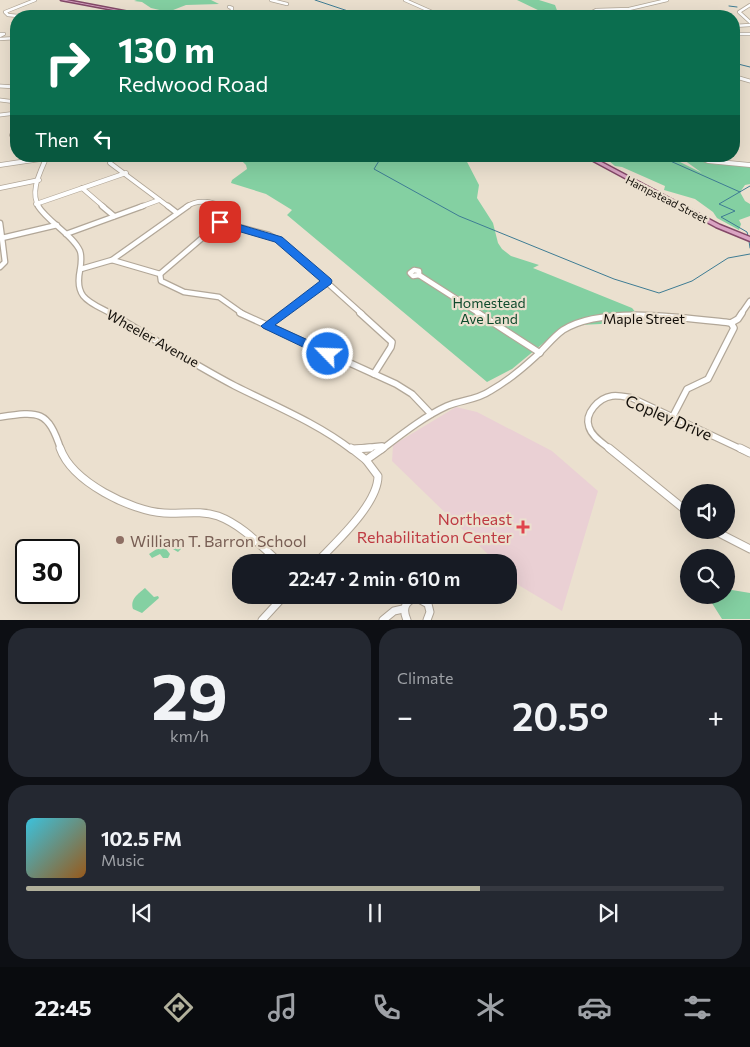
<!DOCTYPE html>
<meta charset="utf-8">
<style>
:root{--surface:#171b24;--page:#242831;--text:#f1f3f6;--muted:#9ea1a6;--line:#363941;--accent:#b1b09b}
body{margin:0;font-family:Commissioner,sans-serif;background:var(--page);color:var(--text);height:100vh;display:flex;flex-direction:column;font-size:19px;white-space:nowrap}
*{box-sizing:border-box;margin:0}
p{font-size:16px;color:var(--muted)}
.icon{flex:none;width:28px;height:28px;fill:none;stroke:currentColor;stroke-width:2;stroke-linecap:round;stroke-linejoin:round}
.map{position:relative;height:620px;overflow:hidden}
.side{display:flex;flex-direction:column;gap:8px;padding:8px;background:#0d0f14;flex:1}
.side>*{flex:none}
.hud{position:absolute;left:10px;top:10px;width:730px;height:152px;border-radius:20px;box-shadow:0 5px 20px #0002;background:#0b6e4f;color:#fff;overflow:hidden}
.buttons{position:absolute;left:680px;top:484px;display:grid;gap:10px}
.buttons a{display:grid;place-items:center;width:55px;height:55px;border-radius:50%;background:var(--surface);box-shadow:0 5px 20px #0002;font-size:25px}
.speed{position:absolute;left:15px;top:539px;display:flex;gap:10px;font-size:25px;font-weight:700;text-align:center}
.speed>*{display:grid;place-content:center;width:65px;height:65px;border-radius:50%;background:var(--surface);box-shadow:0 5px 20px #0002;line-height:1}
.speed .limit{border:2px solid #111;border-radius:8px;background:#fff;color:#111}
.pin{position:absolute;display:grid;place-items:center;width:42px;height:42px;color:#fff;margin:-21px;border-radius:10px;box-shadow:0 2px 8px #0006}
.me{position:absolute;width:55px;margin:-28px;rotate:294deg;stroke-linejoin:round;filter:drop-shadow(0 0 4px #0008)}
.turn{display:flex;align-items:center;gap:18px;height:105px;padding:0 25px;font-size:22px}
.turn .icon{width:65px;height:65px;stroke-width:2.5}
.turn b{display:block;font-size:35px;line-height:42px}
.then{display:flex;align-items:center;height:48px;padding:0 25px;background:#0003;gap:10px;font-size:19px}
.big{font-size:38px;font-weight:600;line-height:1.1}
.side .widget{flex:1;display:flex;flex-direction:column;justify-content:center;gap:8px;min-width:0;padding:0 18px;border-radius:20px;background:var(--page)}
.side .dial{align-items:center;gap:0}
.dial b{font-size:65px;line-height:1}
.song{display:flex;align-items:center;gap:15px}
.cover{width:60px;height:60px;border-radius:8px;background:linear-gradient(135deg,hsl(190 70% 55%),hsl(30 70% 35%))}
.played{height:5px;border-radius:2px;background:linear-gradient(90deg,var(--accent) 65%,var(--line) 65%)}
.keys{display:flex;justify-content:space-around;direction:ltr}
.heat{display:flex;justify-content:space-between;align-items:center;font-size:28px;direction:ltr}
.side .tiles{flex:1;display:grid;gap:8px;grid-template-columns:1fr 1fr}
.widget:last-child{grid-column:span 2}
.trip{position:absolute;left:232px;top:554px;width:285px;height:50px;border-radius:20px;background:var(--surface);box-shadow:0 5px 20px #0002;font-weight:600;line-height:50px;text-align:center}
.menu{display:flex;height:80px;justify-content:space-around;align-items:center;background:#090b0e;color:var(--muted)}
.menu .icon{width:35px;height:35px}
.menu .current{color:var(--accent)}
.menu b{font-size:22px;color:var(--text)}
.map>svg:first-child{display:block}
.medical{fill:#ead0d4}
.green{fill:#84d0a2}
.lines{fill:none;stroke-linecap:round;stroke-linejoin:round}
.stream{stroke:#3e7c94;stroke-width:1}
.minor-far5-casing{stroke:#b2a798;stroke-width:4}
.minor-far4-casing{stroke:#b2a798;stroke-width:4.5}
.minor-far3-casing{stroke:#b2a798;stroke-width:5.5}
.minor-far2-casing{stroke:#b2a798;stroke-width:7}
.minor-far1-casing{stroke:#b2a798;stroke-width:8}
.minor-casing{stroke:#b2a798;stroke-width:9}
.major-casing{stroke:#844868;stroke-width:3}
.minor-far5{stroke:#fff;stroke-width:2.5}
.minor-far4{stroke:#fff;stroke-width:3}
.minor-far3{stroke:#fff;stroke-width:4}
.minor-far2{stroke:#fff;stroke-width:4.5}
.minor-far1{stroke:#fff;stroke-width:5.5}
.minor{stroke:#fff;stroke-width:7}
.major{fill:#daa4c3;fill-rule:evenodd}
.route{fill:#1a73e8;stroke:#114b97}
.health-dot{fill:#e0444e;stroke:#ebe0cf;stroke-width:2}
.education-dot{fill:#8d6e63;stroke:#ebe0cf;stroke-width:2}
.labels{text-anchor:middle;dominant-baseline:central;stroke-width:4.5;stroke-linejoin:round;paint-order:stroke}
.far-street-label{font-size:11px;fill:#120e09;stroke:#ebe0cf}
.park-label{font-size:14px;fill:#0e4a2c;stroke:#ebe0cf}
.street-label{font-size:14px;fill:#120e09;stroke:#ebe0cf}
.near-street-label{font-size:16px;fill:#120e09;stroke:#ebe0cf}
.near-health-label{font-size:16px;fill:#be3a42;stroke:#ebe0cf;text-anchor:end}
.near-education-label{font-size:16px;fill:#785e54;stroke:#ebe0cf;text-anchor:start}
</style>
<div class="map">
<svg width="750" height="620" viewBox="0 0 750 620">
<rect width="100%" height="100%" fill="#ebe0cf"/>
<polygon class="medical" points="456,407 477,412 552,451 598,491 562,611 520,586 509,575 509,562 496,562 392,461 393,445"/>
<g class="green">
<polygon points="137,0 211,0 219,4 186,5 168,12 151,8 142,2 134,1"/>
<polygon points="517,0 539,0 555,5 558,13 567,16 542,12"/>
<polygon points="237,156 464,156 479,185 477,198 493,223 498,243 502,249 511,256 539,265 533,268 632,308 644,322 579,325 552,336 512,369 487,382 287,215 292,210 266,194 231,183 232,180 247,169 246,165"/>
<polygon points="603,156 668,156 702,173 684,160 672,156 693,156 712,164 750,166 750,184 745,185 740,192 745,201 750,204 750,216 739,220 741,224 739,230 717,218 713,212 695,199 664,190 665,186 622,167 615,166"/>
<polygon points="166,543 182,548 178,552 171,548 166,549 170,554 168,558 163,558 160,554 152,558 149,554"/>
<path d="M145,588L154,597L158,596L159,598L142,613L133,609C130,599 138,594 145,588Z"/>
<polygon points="726,589 750,593 750,619 722,619 710,600 715,595 726,595"/>
</g>
<g class="lines">
<g class="stream">
<polyline points="315,0 363,16"/>
<polyline points="729,6 737,7"/>
<polyline points="734,63 750,67"/>
<polyline points="382,156 374,169 459,216 614,279 659,293 692,281 728,258 750,254"/>
<polyline points="659,156 740,192"/>
<polyline points="748,236 747,232 721,217 735,211 719,204 750,186"/>
<polyline points="749,241 750,248"/>
</g>
<defs>
<g id="minor-far5">
<polyline points="271,0 287,4"/>
<polyline points="405,0 441,16"/>
<polyline points="750,5 739,12 750,22"/>
<polyline points="229,7 232,8 231,16"/>
<polyline points="18,16 8,15 5,12 35,0"/>
<polyline points="585,16 596,10 629,9 667,0"/>
<polyline points="734,26 750,25"/>
<polyline points="0,34 4,34 0,36"/>
<polyline points="734,34 750,34"/>
<polyline points="0,39 16,38"/>
</g>
<g id="minor-far4">
<polyline points="16,59 13,60 16,61"/>
<polyline points="736,77 750,81"/>
<polyline points="0,86 16,87"/>
<polyline points="0,100 16,102"/>
<polyline points="0,115 16,113"/>
</g>
<g id="minor-far3">
<polyline points="12,135 16,127"/>
<polyline points="561,156 567,158 570,156"/>
<polyline points="695,156 708,161 750,165"/>
<polyline points="110,163 169,207"/>
<polyline points="0,165 47,158"/>
<polyline points="0,188 39,180"/>
<polyline points="82,188 104,207"/>
<polyline points="36,204 126,173"/>
<path d="M39,207C29,191 41,171 47,156"/>
<polyline points="140,207 159,200"/>
<path d="M186,207C198,198 212,202 226,207"/>
</g>
<g id="minor-far2">
<path d="M38,206C48,222 73,235 80,251C82,257 81,264 80,270C74,299 90,302 112,314"/>
<polyline points="102,206 114,216"/>
<polyline points="168,206 177,213"/>
<polyline points="220,222 269,235 282,242 362,314"/>
<polyline points="0,223 2,238 57,225"/>
<polyline points="66,234 143,206"/>
<polyline points="112,260 188,206"/>
<polyline points="0,267 5,262 2,238"/>
<polyline points="81,269 112,260 160,274"/>
<polygon points="414,270 419,271 419,275 413,276 410,273"/>
<polyline points="160,274 228,216 231,212 229,208 222,206"/>
<polyline points="160,274 161,281 184,292 219,297 243,314"/>
<polyline points="419,275 480,314"/>
<polyline points="283,314 327,281"/>
<polyline points="741,314 750,301"/>
</g>
<g id="minor-far1">
<path d="M110,313C151,337 193,364 235,386C275,406 317,423 352,450"/>
<polyline points="240,313 396,384 412,394 431,414"/>
<polyline points="360,313 392,342 391,347 374,374"/>
<polyline points="478,313 540,353"/>
<polyline points="267,326 284,313"/>
<polyline points="673,416 687,389 708,379 734,328 731,323"/>
<path d="M0,417C39,411 48,410 61,450"/>
<polyline points="353,449 382,446"/>
<path d="M381,450C402,434 423,417 447,406C461,400 477,400 490,391C506,382 522,369 535,357C545,348 553,337 563,330C601,305 687,318 731,323L738,319L742,313"/>
<path d="M611,450C603,443 592,437 589,427C584,413 599,398 612,396C619,395 626,397 632,398L743,450"/>
</g>
<g id="minor">
<path d="M60,448C72,482 131,511 164,513C182,514 200,510 218,516C242,525 260,545 279,562"/>
<polyline points="351,448 366,460"/>
<polyline points="609,448 689,513"/>
<polyline points="740,448 750,453"/>
<polyline points="353,449 370,448"/>
<polyline points="713,530 750,549"/>
<path d="M317,562C336,542 378,504 378,476L366,460L383,448"/>
<polyline points="262,620 285,595"/>
<polyline points="383,620 394,611 403,609"/>
<path d="M407,620C402,609 405,600 417,598L428,604L430,612L427,620"/>
</g>
<g id="major">
<polygon points="61,0 66,0 150,16 146,16"/>
<polygon points="584,156 590,156 720,225 750,237 750,241 716,227"/>
</g>
</defs>
<use href="#minor-far5" class="minor-far5-casing"/>
<use href="#minor-far4" class="minor-far4-casing"/>
<use href="#minor-far3" class="minor-far3-casing"/>
<use href="#minor-far2" class="minor-far2-casing"/>
<use href="#minor-far1" class="minor-far1-casing"/>
<use href="#minor" class="minor-casing"/>
<use href="#major" class="major-casing"/>
<use href="#minor-far5" class="minor-far5"/>
<use href="#minor-far4" class="minor-far4"/>
<use href="#minor-far3" class="minor-far3"/>
<use href="#minor-far2" class="minor-far2"/>
<use href="#minor-far1" class="minor-far1"/>
<use href="#minor" class="minor"/>
<use href="#major" class="major"/>
</g>
<polygon class="route" points="217,220 224,220 282,237 331,279 332,281 331,284 275,325 332,351 334,354 332,357 324,357 263,328 261,326 320,281 275,242 217,225"/>
<path class="health-dot" d="M520.5 519.5h5v5h5v5h-5v5h-5v-5h-5v-5h5z"/>
<circle class="education-dot" cx="120" cy="540" r="5"/>
<g class="labels">
<g class="far-street-label">
<text transform="translate(667 199) rotate(27)">Hampstead Street</text>
</g>
<g class="park-label">
<text x="489" y="302">Homestead<tspan x="489" dy="16">Ave Land</tspan></text>
</g>
<g class="street-label">
<text x="644" y="318">Maple Street</text>
<text transform="translate(153 338) rotate(29)">Wheeler Avenue</text>
</g>
<g class="near-street-label">
<text transform="translate(669 417) rotate(23)">Copley Drive</text>
</g>
<g class="near-health-label">
<text x="512" y="518">Northeast<tspan x="512" dy="18">Rehabilitation Center</tspan></text>
</g>
<g class="near-education-label">
<text x="130" y="540">William T. Barron School</text>
</g>
</g>
</svg>
<div class="buttons">
<a><svg class="icon" aria-label="sound" viewBox="0 0 24 24"><path d="M4 9h4l5-4v14l-5-4H4zM17 9q2 3 0 6"/></svg></a>
<a><svg class="icon" aria-label="search" viewBox="0 0 24 24"><circle cx="10" cy="10" r="6"/><path d="M15 15l6 6"/></svg></a>
</div>
<div class="speed"><div class="limit">30</div></div>
<div class="pin" style="left:220px;top:222px;background:#d93025"><svg class="icon" aria-label="arrive" viewBox="0 0 24 24"><path d="M6 21V4h12l-3 4 3 4H6"/></svg></div>
<svg class="me" style="left:328px;top:354px" viewBox="-20 -20 40 40"><circle r="17" fill="#1a73e8" stroke="#fff" stroke-width="3"/><path d="M0-11L8 9 0 5-8 9z" fill="#fff"/></svg>
<div class="trip">22:47 · 2 min · 610 m</div>
<div class="hud">
<div class="turn"><svg class="icon" aria-label="right" viewBox="0 0 24 24"><path d="M7 20v-9h11M14 6l5 5-5 5"/></svg><div><b>130 m</b>Redwood Road</div></div>
<div class="then">Then<svg class="icon" aria-label="left" viewBox="0 0 24 24"><path d="M17 20v-9H6M10 6l-5 5 5 5"/></svg></div>
</div>
</div>
<section class="side">
<div class="tiles">
<div class="widget dial"><b>29</b><p>km/h</p></div>
<div class="widget"><p>Climate</p>
<div class="heat"><a>−</a><b class="big">20.5°</b><a>+</a></div>
</div>
<div class="widget">
<div class="song"><i class="cover"></i><div><b>102.5 FM</b><p>Music</p></div></div>
<div class="played"></div>
<div class="keys"><svg class="icon" aria-label="previous" viewBox="0 0 24 24"><path d="M18 5L8 12l10 7zM5 5v14"/></svg><svg class="icon" aria-label="pause" viewBox="0 0 24 24"><path d="M8 5v14M16 5v14"/></svg><svg class="icon" aria-label="next" viewBox="0 0 24 24"><path d="M6 5l10 7-10 7zM19 5v14"/></svg></div>
</div>
</div>
</section>
<nav class="menu">
<b>22:45</b>
<svg class="icon current" aria-label="directions" viewBox="0 0 24 24"><path d="M12 3l9 9-9 9-9-9zM9 14v-3h6M13 9l2 2-2 2"/></svg>
<svg class="icon" aria-label="music" viewBox="0 0 24 24"><path d="M9 18V5l10-2v13"/><circle cx="6" cy="18" r="3"/><circle cx="16" cy="16" r="3"/></svg>
<svg class="icon" aria-label="phone" viewBox="0 0 24 24"><path d="M5 4h4l2 5-3 2q2 4 5 5l2-3 5 2v4C11 20 4 13 5 4z"/></svg>
<svg class="icon" aria-label="climate" viewBox="0 0 24 24"><path d="M12 3v18M4 7l16 10M4 17L20 7"/></svg>
<svg class="icon" aria-label="car" viewBox="0 0 24 24"><path d="M5 17H2v-5l4-1 3-4h7l3 4 3 1v5h-3M9 17h6M6 11h13"/><circle cx="7" cy="17" r="2"/><circle cx="17" cy="17" r="2"/></svg>
<svg class="icon" aria-label="filters" viewBox="0 0 24 24"><path d="M4 7h16M4 17h16"/><circle cx="9" cy="7" r="2"/><circle cx="15" cy="17" r="2"/></svg>
</nav>
